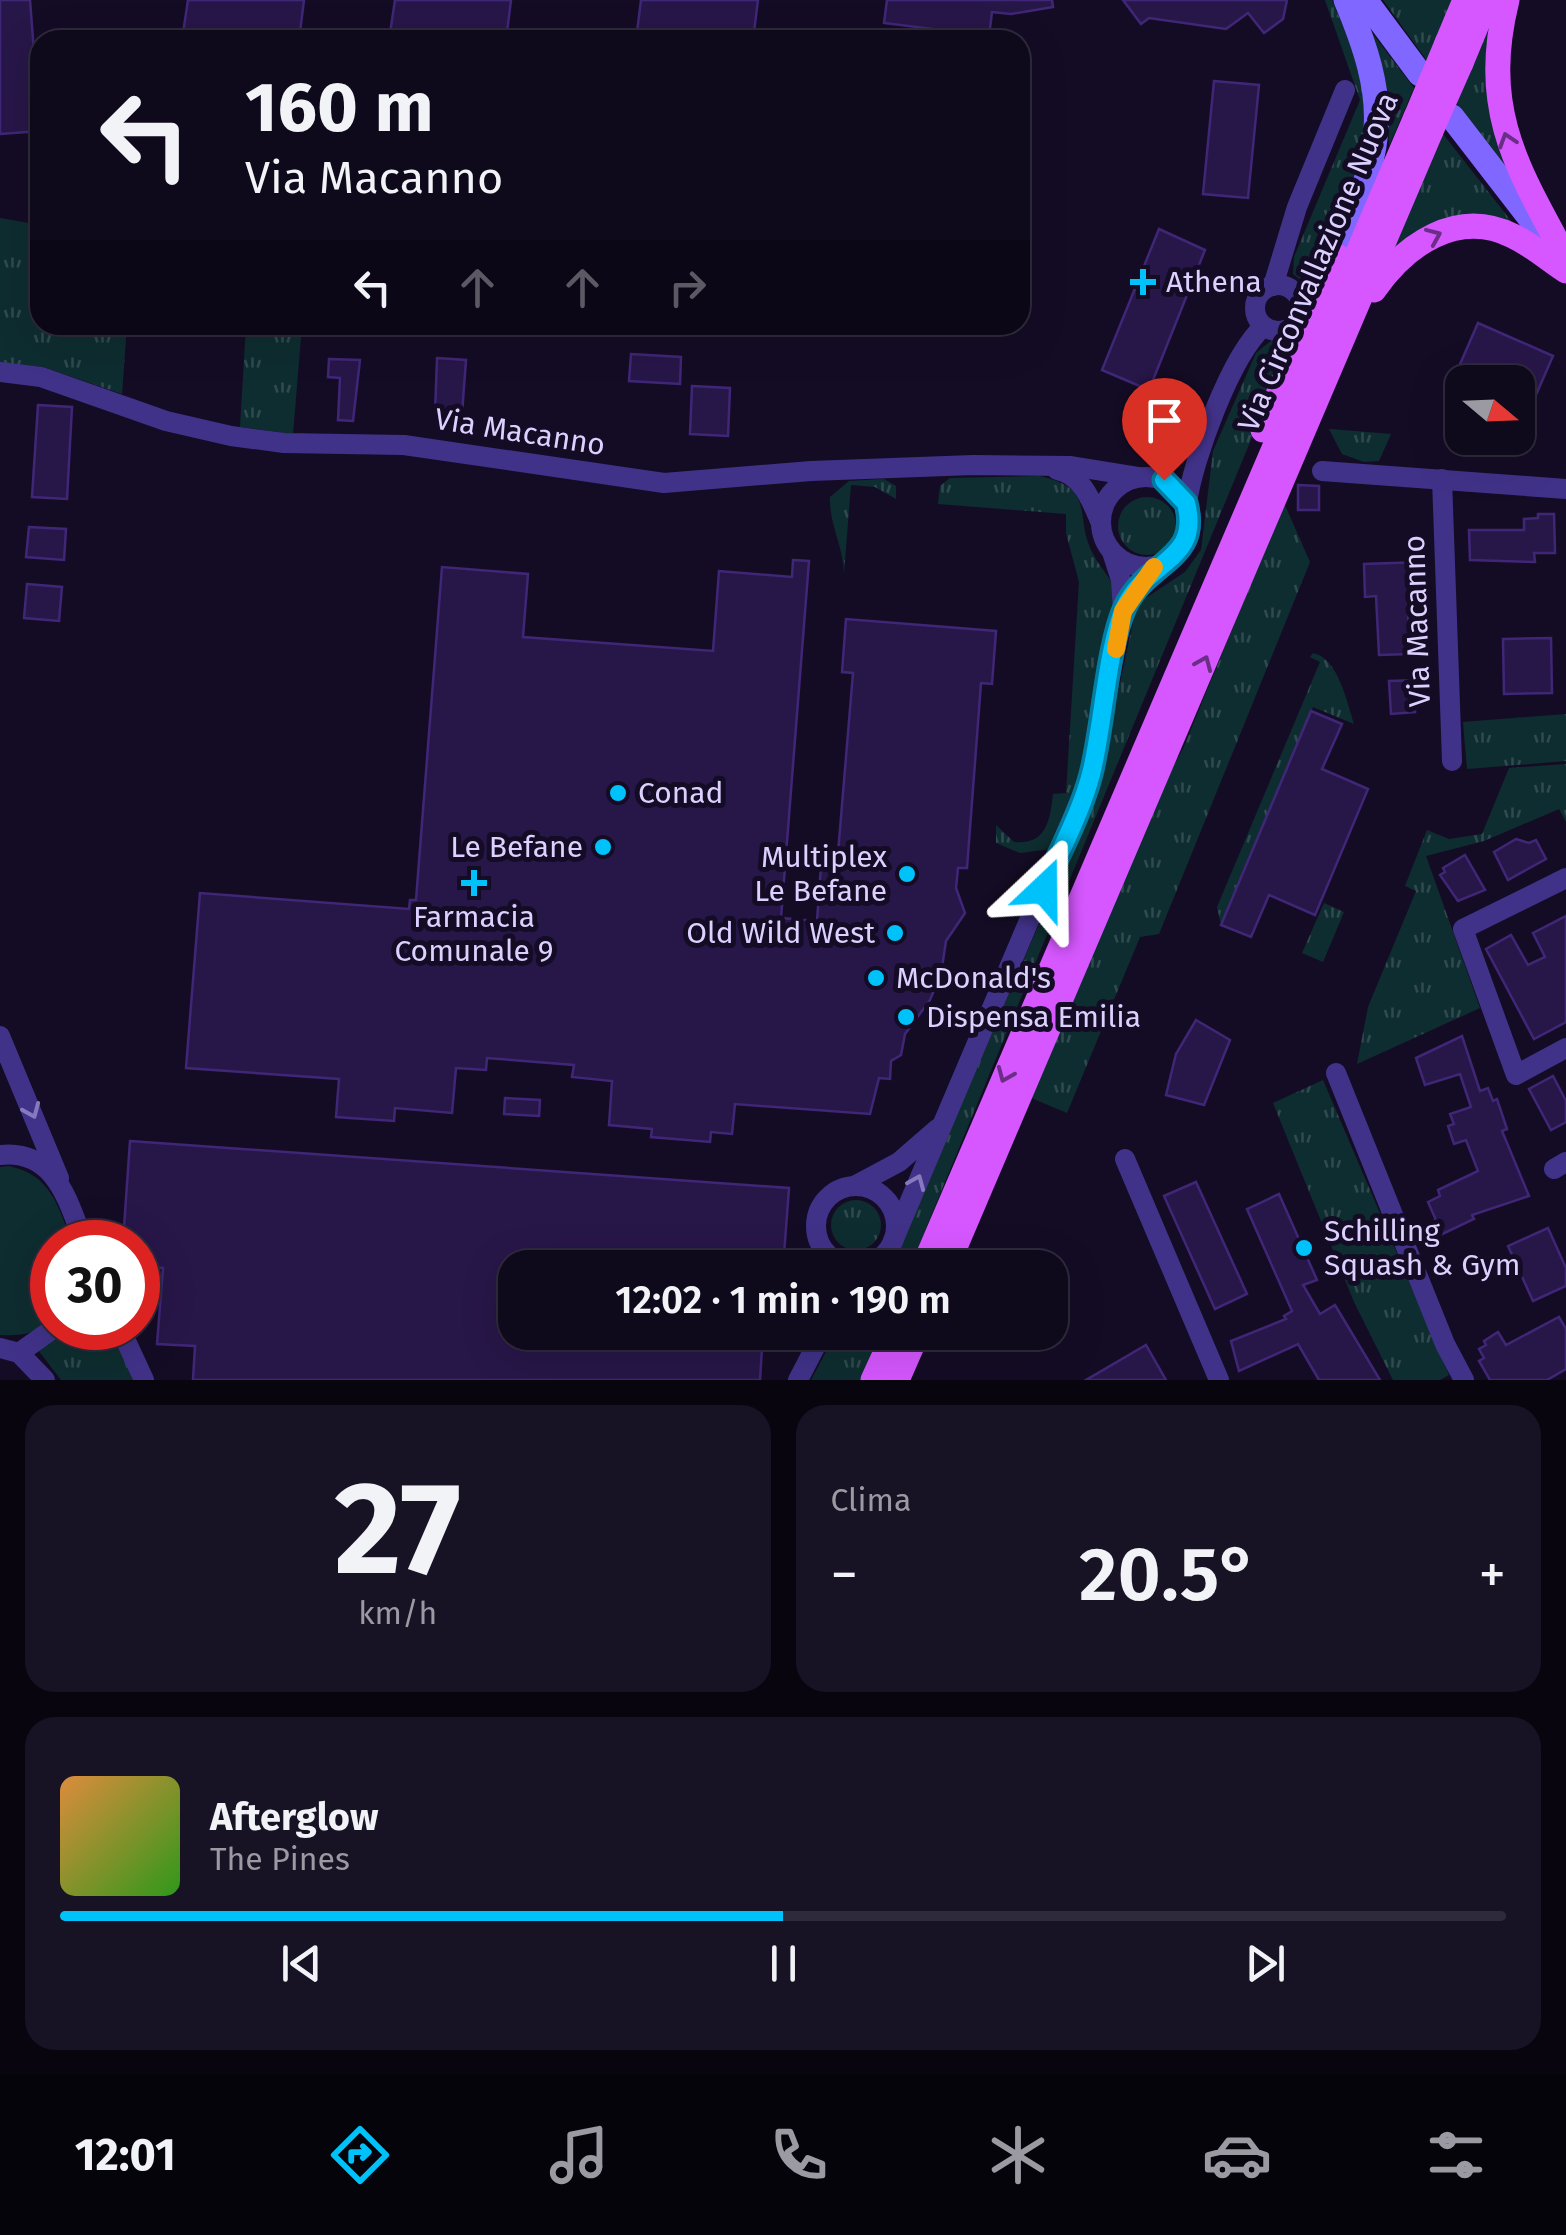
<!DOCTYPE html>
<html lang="it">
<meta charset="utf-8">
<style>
:root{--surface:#0f091c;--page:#181225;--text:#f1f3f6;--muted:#9b9aa3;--line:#2f2a3b;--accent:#00c2fb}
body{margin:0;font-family:"Fira Sans",sans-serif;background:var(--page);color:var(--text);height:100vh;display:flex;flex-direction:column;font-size:38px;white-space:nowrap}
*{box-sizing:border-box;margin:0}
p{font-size:32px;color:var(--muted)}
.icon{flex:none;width:55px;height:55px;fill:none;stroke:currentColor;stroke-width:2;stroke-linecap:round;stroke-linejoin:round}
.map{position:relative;height:1380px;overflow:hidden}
.drawer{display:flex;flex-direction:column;gap:25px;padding:25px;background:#08050f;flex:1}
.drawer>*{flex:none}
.hud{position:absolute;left:30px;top:30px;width:1000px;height:305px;border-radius:30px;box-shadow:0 10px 40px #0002,0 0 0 2px var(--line);background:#0f091c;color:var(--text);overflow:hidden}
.needle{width:65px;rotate:109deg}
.fabs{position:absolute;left:1445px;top:365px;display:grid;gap:20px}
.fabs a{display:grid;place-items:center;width:90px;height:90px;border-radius:20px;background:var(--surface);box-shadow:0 10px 40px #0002,0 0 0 2px var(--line);font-size:50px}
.speed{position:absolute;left:30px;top:1220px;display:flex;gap:20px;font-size:50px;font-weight:700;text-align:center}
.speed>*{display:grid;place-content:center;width:130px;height:130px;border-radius:50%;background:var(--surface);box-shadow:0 10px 40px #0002,0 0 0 2px var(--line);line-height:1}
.speed .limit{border:15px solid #d22;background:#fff;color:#111}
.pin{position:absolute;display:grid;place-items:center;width:85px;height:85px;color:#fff;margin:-102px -42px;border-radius:50% 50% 50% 0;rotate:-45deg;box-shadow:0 0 10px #0007}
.pin .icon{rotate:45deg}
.me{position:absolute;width:110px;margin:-55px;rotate:23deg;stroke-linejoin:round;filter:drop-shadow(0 0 8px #0008)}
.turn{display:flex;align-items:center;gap:35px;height:210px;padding:0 50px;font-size:45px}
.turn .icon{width:130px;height:130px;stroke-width:2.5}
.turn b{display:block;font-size:70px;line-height:85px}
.lanes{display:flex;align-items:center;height:95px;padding:0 50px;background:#0003;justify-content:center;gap:50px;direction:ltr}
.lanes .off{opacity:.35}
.big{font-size:75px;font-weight:600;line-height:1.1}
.drawer .card{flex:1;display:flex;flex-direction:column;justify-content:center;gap:15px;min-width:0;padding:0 35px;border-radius:30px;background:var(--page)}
.drawer .dial{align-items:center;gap:0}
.dial b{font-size:130px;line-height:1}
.song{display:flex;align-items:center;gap:30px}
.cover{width:120px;height:120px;border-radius:15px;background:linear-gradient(135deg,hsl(30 70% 55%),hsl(110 70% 35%))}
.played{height:10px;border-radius:5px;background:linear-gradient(90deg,var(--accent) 50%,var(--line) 50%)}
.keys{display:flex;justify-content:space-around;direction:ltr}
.heat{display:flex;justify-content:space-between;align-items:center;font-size:55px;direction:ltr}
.drawer .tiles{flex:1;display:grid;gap:25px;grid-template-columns:1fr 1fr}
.card:last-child{grid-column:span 2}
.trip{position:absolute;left:498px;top:1250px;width:570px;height:100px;border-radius:30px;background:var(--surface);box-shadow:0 10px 40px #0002,0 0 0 2px var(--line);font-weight:600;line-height:100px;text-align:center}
.tabs{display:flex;height:160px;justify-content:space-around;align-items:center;background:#06040b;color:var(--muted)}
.tabs .icon{width:70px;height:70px}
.tabs .active{color:var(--accent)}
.tabs b{font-size:45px;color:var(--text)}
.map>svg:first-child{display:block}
.grass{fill:url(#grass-tufts)}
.green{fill:#0e2d30}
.building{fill:#271648;stroke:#402677;stroke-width:2.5}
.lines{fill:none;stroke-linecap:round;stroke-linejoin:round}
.street{stroke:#413289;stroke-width:20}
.secondary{stroke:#7f67ff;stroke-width:25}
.primary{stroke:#d657ff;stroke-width:25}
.primary-bridge{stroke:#d657ff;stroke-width:25}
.oneway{stroke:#6b2e87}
.oneway2{stroke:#8779be}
.route-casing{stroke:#007ea3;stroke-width:25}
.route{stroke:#00c2fb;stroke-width:18}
.slow{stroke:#f59e0b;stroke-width:18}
.poi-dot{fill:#00c2fb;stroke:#140c25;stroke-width:4}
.labels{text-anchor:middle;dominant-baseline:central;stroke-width:10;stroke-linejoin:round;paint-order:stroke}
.street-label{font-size:30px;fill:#dcd0ff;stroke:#140c25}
.poi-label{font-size:30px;fill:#dcd0ff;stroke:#140c25;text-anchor:start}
</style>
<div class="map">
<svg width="1566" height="1380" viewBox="0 0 1566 1380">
<defs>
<pattern id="grass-tufts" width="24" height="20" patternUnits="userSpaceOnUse" patternTransform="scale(2.5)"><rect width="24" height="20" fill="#0e2d30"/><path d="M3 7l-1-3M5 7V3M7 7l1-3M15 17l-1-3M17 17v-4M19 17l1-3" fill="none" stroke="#304a4f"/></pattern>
</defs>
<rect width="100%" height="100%" fill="#140c25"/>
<g class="grass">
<polygon points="1325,0 1332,0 1356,56 1370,125 1339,225 1327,240 1311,277 1303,282 1293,274 1294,257 1360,100"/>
<polygon points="1383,0 1455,0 1428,62"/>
<polygon points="1499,0 1509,171 1456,103"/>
<polygon points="1369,29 1414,88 1389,146 1387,96"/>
<polygon points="1443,134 1515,226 1392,250"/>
<polygon points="0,218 40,225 40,325 127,325 122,394 43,367 0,363"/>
<polygon points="246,325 302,325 293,434 240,427"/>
<polygon points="1272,340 1282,347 1283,362 910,1267 877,1268 904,1237 1097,790 1137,604 1185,572 1201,550 1213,451 1256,353"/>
<polygon points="1329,429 1331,429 1391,434 1379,461 1364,462 1342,454"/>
<path d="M1039,476C1098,488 1073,517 1093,554C1101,569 1112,579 1118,595L1078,788L1051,849L1020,853L996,843V825L1014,842C1047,845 1050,820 1053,794L1066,793L1079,582L1066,533V514L938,504L940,486L950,478Z"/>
<path d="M884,479L896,486V499L875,487L851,485L844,573C843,545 829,524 830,497L849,481Z"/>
<circle cx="1147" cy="526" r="29"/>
<polygon points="1284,503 1310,562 1159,934 1140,937 1067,1113 1029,1097 1164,780 1183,749"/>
<path d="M1313,653C1338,658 1347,702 1354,724L1313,707L1221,925L1217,907L1320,662L1310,657Z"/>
<polygon points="1566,714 1566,761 1467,769 1463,722"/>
<polygon points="1566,764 1566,822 1559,809 1484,841 1426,856 1480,1008 1357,1064 1368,1007 1416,891 1405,886 1427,830 1449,839 1482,834 1509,768"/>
<polygon points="1324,903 1344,912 1323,962 1302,953"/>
<polygon points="1323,1080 1449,1375 1440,1380 1393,1380 1354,1302 1273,1103"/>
<circle cx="856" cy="1225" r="25"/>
<polygon points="63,1328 110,1328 133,1380 61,1380 39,1351"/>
<polygon points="836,1333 883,1333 861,1380 811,1380"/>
</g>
<path class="green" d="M9,1166C51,1175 58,1206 72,1242H52V1318C37,1334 22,1336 0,1335V1167Z"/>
<g class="building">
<polygon points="0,0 30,0 40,131 0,134"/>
<polygon points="188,0 304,0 299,40 182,40"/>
<polygon points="395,0 511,0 506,40 389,40"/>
<polygon points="641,0 758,0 753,40 636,40"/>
<polygon points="887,0 1052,0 1053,7 1011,14 992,12 989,36 884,23"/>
<polygon points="1123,0 1287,0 1283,19 1264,33 1248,13 1226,29 1149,18 1141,24"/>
<polygon points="1214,81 1259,85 1248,198 1203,194"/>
<polygon points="1159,229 1205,250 1149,390 1102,370"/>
<polygon points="1478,323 1553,356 1518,436 1518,382 1462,382 1462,401 1447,394"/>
<polygon points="631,354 681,357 680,384 629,381"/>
<polygon points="437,358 466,360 462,414 435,413"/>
<polygon points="329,359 360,360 353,421 338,420 340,378 328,377"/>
<polygon points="692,386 730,388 728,436 690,434"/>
<polygon points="38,405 72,407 67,499 32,497"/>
<polygon points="1298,485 1319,486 1319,510 1298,510"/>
<polygon points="1538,514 1554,514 1555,553 1534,553 1535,562 1470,560 1469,530 1524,530 1524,519 1538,518"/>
<polygon points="29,527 66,529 64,560 26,557"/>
<polygon points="793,560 809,561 781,918 817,921 821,866 837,865 853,673 842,672 846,619 996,631 992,684 981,683 967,868 958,868 956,888 965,913 946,941 941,974 930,1000 905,1034 901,1055 891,1061 890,1079 879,1078 870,1114 735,1104 732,1134 711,1132 710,1142 651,1137 652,1129 609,1125 612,1081 572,1077 574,1065 487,1058 486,1070 456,1068 452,1113 395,1108 394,1121 336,1117 339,1079 186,1068 200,893 409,909 410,900 416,900 442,567 528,574 523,637 713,651 719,571 792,577"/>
<polygon points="1421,562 1423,594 1407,594 1410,654 1379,655 1376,596 1365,597 1364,564"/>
<polygon points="27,584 62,587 59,621 24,618"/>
<polygon points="1551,638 1552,693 1504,694 1503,639"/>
<polygon points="1422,680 1423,703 1415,703 1415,712 1391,714 1389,681"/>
<polygon points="1311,711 1342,724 1322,769 1368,789 1315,915 1269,895 1251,937 1221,925"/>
<polygon points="1516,839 1529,843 1536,840 1546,859 1508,880 1494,852"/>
<polygon points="1465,855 1485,890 1458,901 1440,875 1445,872 1443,868"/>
<polygon points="1566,916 1566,1022 1534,1039 1486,949 1511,935 1528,965 1545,957 1533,933"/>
<polygon points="1196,1020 1230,1040 1204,1105 1166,1095 1176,1054"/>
<polygon points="1462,1036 1480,1091 1488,1088 1493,1101 1497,1099 1507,1129 1502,1131 1529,1196 1472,1215 1474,1219 1436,1237 1429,1223 1436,1220 1428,1202 1440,1196 1438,1190 1478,1171 1466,1140 1454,1144 1448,1126 1454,1124 1450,1114 1471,1107 1460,1074 1425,1085 1416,1058"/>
<polygon points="1553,1076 1566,1101 1566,1122 1551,1130 1529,1089"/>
<polygon points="505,1098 540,1100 539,1116 504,1114"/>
<polygon points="130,1141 789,1188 783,1268 515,1268 515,1332 763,1332 760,1380 193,1380 195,1346 157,1344 163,1268 138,1267 138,1242 123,1242"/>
<polygon points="1196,1182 1247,1294 1215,1309 1164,1196"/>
<polygon points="1279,1194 1317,1280 1303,1285 1320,1314 1335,1305 1380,1380 1319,1380 1298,1344 1239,1371 1231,1341 1286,1319 1284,1316 1292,1311 1247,1209"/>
<polygon points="1548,1228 1566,1268 1566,1286 1533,1301 1508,1246"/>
<polygon points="1559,1317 1566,1329 1566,1369 1547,1380 1490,1380 1479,1361 1484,1358 1479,1349 1486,1345 1484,1341 1498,1332 1506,1345"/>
<polygon points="1146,1345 1166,1380 1086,1380"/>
</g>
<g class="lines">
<g class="street">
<circle cx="1278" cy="308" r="23"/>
<polyline points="1273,286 1297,207 1345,90"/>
<polyline points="0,372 41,377 166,421 231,436 284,443 404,445 664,483 811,471 973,465 1071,466 1139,477"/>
<path d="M1057,470C1082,475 1091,500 1100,521"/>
<polyline points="1322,471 1566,489"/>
<circle cx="1146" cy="522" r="45"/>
<polyline points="1442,479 1452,761"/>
<path d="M1187,503C1193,459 1231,355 1264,326"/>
<polyline points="1566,878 1463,929 1516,1075 1566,1048"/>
<polyline points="0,1036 59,1178"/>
<polyline points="1336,1073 1445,1344 1464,1380"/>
<path d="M0,1155C56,1149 68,1202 84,1242"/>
<polyline points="1125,1159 1219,1380"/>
<polyline points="1554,1169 1566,1162"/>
<circle cx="856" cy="1226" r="40"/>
<polyline points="854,1186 899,1162 937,1129"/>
<polyline points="893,1241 1090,777 1123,611 1121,580 1112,552"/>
<polyline points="120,1328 144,1380"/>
<polyline points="0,1348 19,1353 45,1380"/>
<polyline points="19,1353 54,1328"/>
<polyline points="798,1380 823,1332"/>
</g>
<g class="secondary">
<polyline points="1365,0 1420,74"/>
<polyline points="1452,117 1550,244"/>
<path d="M1343,242C1385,141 1389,102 1346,0"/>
</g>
<g class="primary">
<path d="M1507,0C1480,109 1516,166 1566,258"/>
<polyline points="1447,43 1465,0"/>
<polyline points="1461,63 1487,0"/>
<path d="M1374,290C1405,245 1457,208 1513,236C1532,245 1549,260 1566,271"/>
<polyline points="1263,430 1337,256"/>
<polyline points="923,1268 1416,117"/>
<polyline points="946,1268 1431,131"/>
<polyline points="873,1380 895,1332"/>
<polyline points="897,1380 918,1332"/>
</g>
<g class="primary-bridge">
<polyline points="1416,117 1447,43"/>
<polyline points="1431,131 1461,63"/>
</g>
</g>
<defs><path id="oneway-chevron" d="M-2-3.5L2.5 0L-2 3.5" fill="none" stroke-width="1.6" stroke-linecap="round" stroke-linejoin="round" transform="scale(2.5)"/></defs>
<g class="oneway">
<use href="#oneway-chevron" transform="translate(1507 140) rotate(-108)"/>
<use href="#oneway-chevron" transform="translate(1434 236) rotate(-23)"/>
<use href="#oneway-chevron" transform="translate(1204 663) rotate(-67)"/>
<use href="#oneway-chevron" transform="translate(1005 1075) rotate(113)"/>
</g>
<g class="oneway2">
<use href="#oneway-chevron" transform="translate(32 1111) rotate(67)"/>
<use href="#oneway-chevron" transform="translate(917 1182) rotate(-67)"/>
</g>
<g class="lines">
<defs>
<path id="route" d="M1044,889C1059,852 1081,813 1091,774C1103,728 1107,647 1125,607C1148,559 1201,561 1186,503L1164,480"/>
</defs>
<use href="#route" class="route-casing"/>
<use href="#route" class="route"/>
<polyline class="slow" points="1116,649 1123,611 1154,567"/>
</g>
<g class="poi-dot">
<path d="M1138 267h10v10h10v10h-10v10h-10v-10h-10v-10h10z"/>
<circle cx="618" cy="793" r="10"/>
<circle cx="603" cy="847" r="10"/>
<circle cx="907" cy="874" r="10"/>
<path d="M469 868h10v10h10v10h-10v10h-10v-10h-10v-10h10z"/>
<circle cx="895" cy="933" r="10"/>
<circle cx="876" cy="978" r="10"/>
<circle cx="906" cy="1017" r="10"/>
<circle cx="1304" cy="1248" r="10"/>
</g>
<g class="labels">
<g class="street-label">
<text transform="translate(1318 262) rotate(-67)">Via Circonvallazione Nuova</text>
<text transform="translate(520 432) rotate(9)">Via Macanno</text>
<text transform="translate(1417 621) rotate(-92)">Via Macanno</text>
</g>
<g class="poi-label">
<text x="1166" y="282">Athena</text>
<text x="638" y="793">Conad</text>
<text x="583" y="847" text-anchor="end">Le Befane</text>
<text x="887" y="857" text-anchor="end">Multiplex<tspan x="887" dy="34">Le Befane</tspan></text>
<text x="474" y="917" text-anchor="middle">Farmacia<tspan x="474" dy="34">Comunale 9</tspan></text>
<text x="875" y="933" text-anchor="end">Old Wild West</text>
<text x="896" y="978">McDonald's</text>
<text x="926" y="1017">Dispensa Emilia</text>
<text x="1324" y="1231">Schilling<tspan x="1324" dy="34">Squash &amp; Gym</tspan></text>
</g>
</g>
</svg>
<div class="fabs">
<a><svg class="needle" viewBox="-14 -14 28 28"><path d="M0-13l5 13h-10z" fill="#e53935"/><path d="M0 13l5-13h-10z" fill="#9b9aa3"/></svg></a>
</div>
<div class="speed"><div class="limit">30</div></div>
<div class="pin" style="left:1164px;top:480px;background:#d93025"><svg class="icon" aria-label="arrive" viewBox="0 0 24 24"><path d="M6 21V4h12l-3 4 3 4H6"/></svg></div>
<svg class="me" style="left:1044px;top:889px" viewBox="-20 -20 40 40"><path d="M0-17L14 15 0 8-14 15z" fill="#00c2fb" stroke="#fff" stroke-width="4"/></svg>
<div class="trip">12:02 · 1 min · 190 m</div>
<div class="hud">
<div class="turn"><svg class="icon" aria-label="left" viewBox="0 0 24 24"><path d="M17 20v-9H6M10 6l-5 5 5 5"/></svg><div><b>160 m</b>Via Macanno</div></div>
<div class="lanes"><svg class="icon" aria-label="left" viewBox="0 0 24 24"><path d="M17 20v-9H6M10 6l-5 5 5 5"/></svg><svg class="icon off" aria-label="ahead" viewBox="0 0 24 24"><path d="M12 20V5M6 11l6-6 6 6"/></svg><svg class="icon off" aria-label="ahead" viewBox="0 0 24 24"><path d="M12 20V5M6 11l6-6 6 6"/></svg><svg class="icon off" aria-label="right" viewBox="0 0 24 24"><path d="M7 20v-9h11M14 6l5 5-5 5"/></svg></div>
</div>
</div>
<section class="drawer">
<div class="tiles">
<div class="card dial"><b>27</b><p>km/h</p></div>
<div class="card"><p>Clima</p>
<div class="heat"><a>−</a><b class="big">20.5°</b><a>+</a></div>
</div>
<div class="card">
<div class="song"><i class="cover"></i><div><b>Afterglow</b><p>The Pines</p></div></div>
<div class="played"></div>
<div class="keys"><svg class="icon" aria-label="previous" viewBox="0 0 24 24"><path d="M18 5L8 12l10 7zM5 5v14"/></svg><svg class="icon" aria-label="pause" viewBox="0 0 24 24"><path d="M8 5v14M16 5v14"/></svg><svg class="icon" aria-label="next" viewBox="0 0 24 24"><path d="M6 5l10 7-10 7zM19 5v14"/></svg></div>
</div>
</div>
</section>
<nav class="tabs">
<b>12:01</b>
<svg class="icon active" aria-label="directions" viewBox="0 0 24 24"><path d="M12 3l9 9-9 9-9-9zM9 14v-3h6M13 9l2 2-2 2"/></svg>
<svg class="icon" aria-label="music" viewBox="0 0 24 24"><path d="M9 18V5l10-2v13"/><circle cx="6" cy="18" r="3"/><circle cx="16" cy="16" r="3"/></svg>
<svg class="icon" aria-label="phone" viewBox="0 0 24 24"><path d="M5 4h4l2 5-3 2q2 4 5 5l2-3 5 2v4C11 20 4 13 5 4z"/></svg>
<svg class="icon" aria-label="climate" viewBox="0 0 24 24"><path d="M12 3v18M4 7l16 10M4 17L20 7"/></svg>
<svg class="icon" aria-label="car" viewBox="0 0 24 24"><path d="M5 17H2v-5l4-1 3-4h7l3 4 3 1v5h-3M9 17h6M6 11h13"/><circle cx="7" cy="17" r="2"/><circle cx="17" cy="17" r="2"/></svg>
<svg class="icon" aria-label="filters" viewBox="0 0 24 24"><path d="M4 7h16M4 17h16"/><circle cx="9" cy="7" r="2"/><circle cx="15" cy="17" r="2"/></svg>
</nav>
